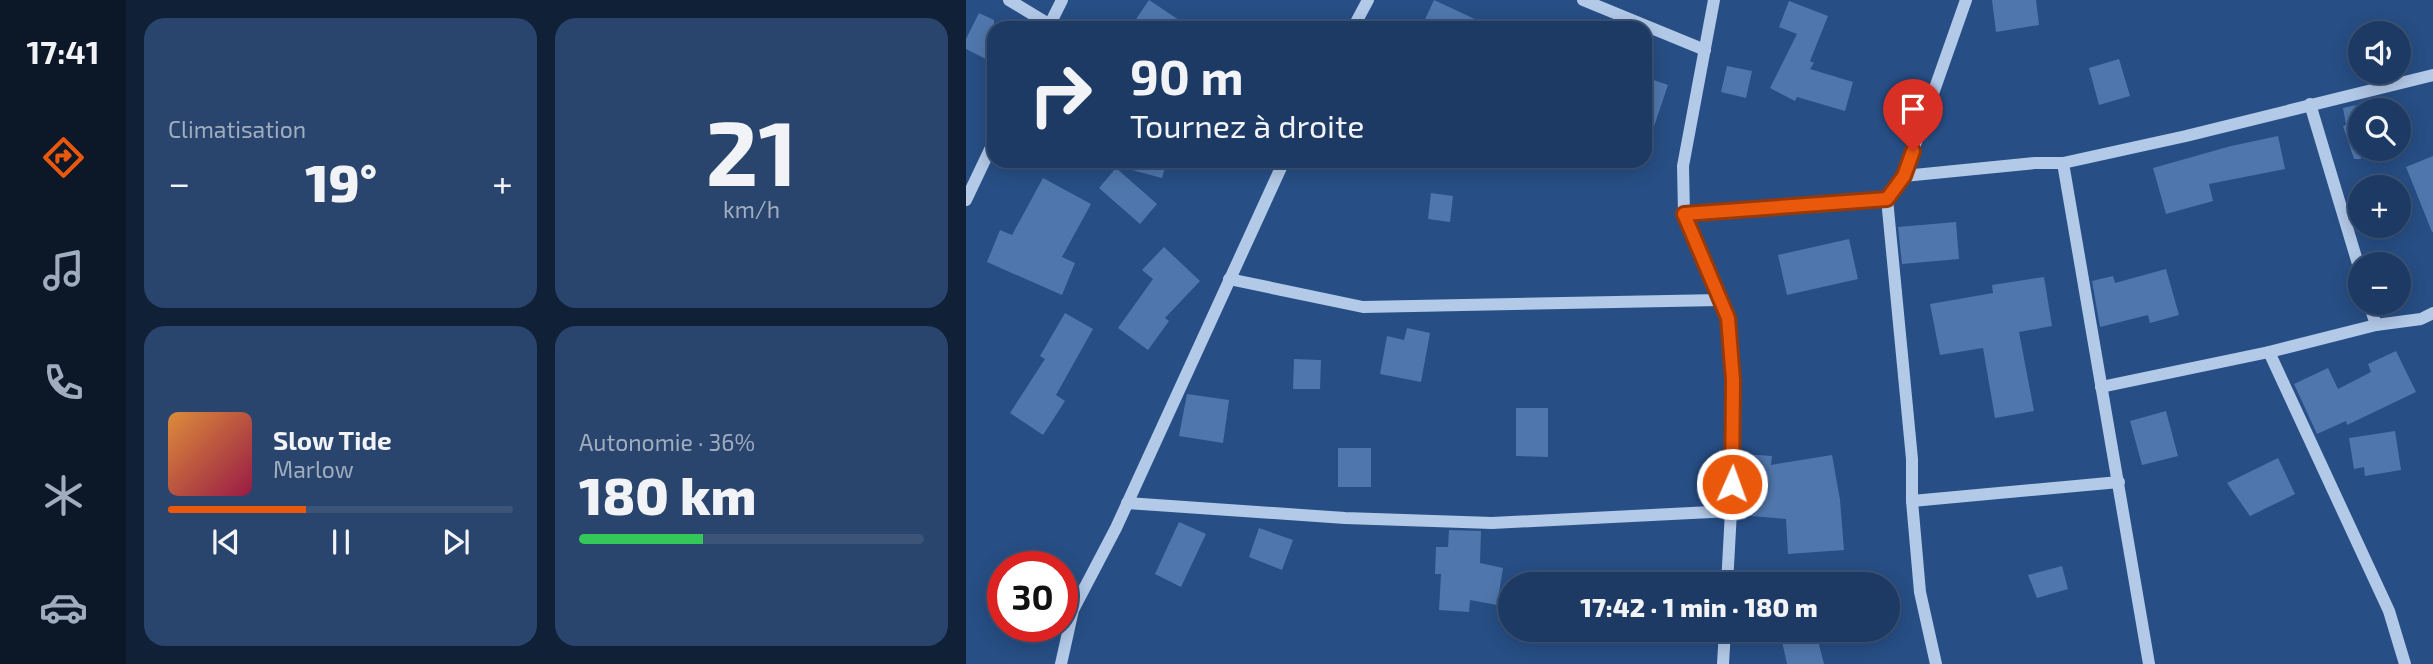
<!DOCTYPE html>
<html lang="fr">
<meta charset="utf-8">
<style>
:root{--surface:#1d3a64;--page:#2a456d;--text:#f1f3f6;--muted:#a0adbf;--line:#3b5478;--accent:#ea580c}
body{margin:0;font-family:"Exo 2",sans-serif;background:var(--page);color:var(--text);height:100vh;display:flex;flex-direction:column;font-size:26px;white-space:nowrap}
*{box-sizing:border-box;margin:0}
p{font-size:23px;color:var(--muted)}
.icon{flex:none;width:38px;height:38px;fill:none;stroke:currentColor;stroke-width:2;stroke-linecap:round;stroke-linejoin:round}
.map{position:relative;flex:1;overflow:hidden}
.details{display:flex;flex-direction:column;gap:18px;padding:18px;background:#102037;width:840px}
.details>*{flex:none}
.top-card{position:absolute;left:21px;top:21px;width:665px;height:147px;border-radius:21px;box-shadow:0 4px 18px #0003,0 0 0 2px var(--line);background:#1d3a64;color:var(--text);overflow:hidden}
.tools{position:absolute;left:1382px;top:21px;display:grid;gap:14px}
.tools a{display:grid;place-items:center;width:63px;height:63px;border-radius:50%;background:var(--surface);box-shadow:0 4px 18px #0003,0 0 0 2px var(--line);font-size:35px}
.speed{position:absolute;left:21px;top:551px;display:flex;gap:14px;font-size:35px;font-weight:700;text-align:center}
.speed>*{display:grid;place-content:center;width:91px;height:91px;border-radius:50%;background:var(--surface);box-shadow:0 4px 18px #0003,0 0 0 2px var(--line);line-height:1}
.speed .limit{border:10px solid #d22;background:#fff;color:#111}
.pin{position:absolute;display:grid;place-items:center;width:60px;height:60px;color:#fff;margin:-72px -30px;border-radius:50% 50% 50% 0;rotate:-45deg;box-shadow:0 0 7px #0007}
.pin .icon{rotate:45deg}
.me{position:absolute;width:77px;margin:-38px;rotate:2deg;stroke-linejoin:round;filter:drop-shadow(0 0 5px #0008)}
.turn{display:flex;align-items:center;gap:24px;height:147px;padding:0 28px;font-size:32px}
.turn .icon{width:91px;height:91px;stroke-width:2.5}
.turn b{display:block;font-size:49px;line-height:60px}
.big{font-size:52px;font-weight:800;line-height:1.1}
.details .tile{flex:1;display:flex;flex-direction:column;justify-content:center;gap:10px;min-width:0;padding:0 24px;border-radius:21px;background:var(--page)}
.details .dial{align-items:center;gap:0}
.dial b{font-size:91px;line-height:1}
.song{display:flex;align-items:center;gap:21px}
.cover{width:84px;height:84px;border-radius:10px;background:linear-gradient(135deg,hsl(30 70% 55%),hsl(340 70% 35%))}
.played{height:7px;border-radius:4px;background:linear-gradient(90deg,var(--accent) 40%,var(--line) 40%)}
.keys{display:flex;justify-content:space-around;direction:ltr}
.heat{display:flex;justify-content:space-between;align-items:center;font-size:38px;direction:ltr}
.charge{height:10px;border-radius:5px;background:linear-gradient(90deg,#34c759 36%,var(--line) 0)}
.details .tiles{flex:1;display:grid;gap:18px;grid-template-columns:repeat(2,1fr)}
.trip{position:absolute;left:532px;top:572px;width:402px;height:70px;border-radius:35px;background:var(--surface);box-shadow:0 4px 18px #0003,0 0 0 2px var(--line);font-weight:800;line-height:70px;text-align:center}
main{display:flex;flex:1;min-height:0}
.dock{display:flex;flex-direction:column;width:126px;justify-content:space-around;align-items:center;background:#0c1728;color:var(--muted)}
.dock .icon{width:49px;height:49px}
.dock .selected{color:var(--accent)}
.dock b{font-size:32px;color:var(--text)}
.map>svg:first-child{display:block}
.building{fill:#5077ad}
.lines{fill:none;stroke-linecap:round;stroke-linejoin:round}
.minor{stroke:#b2c9e8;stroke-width:12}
.route-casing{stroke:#983908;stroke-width:18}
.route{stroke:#ea580c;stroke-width:12}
</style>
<main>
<nav class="dock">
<b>17:41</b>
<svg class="icon selected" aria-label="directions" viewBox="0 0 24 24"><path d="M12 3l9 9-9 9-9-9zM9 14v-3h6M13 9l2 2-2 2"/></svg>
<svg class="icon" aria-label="music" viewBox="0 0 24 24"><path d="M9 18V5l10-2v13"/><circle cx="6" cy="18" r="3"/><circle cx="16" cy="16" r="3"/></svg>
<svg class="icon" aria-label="phone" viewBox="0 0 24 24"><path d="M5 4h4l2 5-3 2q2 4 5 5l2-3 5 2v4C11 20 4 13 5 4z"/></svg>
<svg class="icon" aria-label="climate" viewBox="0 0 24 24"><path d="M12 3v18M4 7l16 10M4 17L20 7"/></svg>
<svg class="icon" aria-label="car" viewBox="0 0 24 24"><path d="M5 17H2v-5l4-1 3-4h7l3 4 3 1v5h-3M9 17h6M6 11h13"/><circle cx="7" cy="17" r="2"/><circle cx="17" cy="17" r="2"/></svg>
</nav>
<section class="details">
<div class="tiles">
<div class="tile"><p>Climatisation</p>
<div class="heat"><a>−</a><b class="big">19°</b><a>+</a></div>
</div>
<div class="tile dial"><b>21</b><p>km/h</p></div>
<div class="tile">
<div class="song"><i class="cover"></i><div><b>Slow Tide</b><p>Marlow</p></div></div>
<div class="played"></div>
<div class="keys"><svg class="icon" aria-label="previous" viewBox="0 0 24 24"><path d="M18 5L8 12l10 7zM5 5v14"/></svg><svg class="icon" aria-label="pause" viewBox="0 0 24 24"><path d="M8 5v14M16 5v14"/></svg><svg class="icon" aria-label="next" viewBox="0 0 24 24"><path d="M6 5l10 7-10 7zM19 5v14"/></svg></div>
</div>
<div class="tile"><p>Autonomie · 36%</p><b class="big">180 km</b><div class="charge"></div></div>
</div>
</section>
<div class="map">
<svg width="1467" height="664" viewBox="0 0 1467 664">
<rect width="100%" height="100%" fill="#274e85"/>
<g class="building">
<polygon points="183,0 225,28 164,28"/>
<polygon points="468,0 528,28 455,28"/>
<polygon points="1026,0 1070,0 1073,25 1030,32"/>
<polygon points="823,1 862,16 844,61 848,63 844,69 887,82 879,111 831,97 829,101 804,88 831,34 813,27"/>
<polygon points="13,13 28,20 28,63 0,49 0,39"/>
<polygon points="1153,59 1164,96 1133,105 1123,68"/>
<polygon points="761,66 786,71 780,98 755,92"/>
<polygon points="679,77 702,85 682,144 679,143"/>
<polygon points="1395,104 1395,159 1388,159 1377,126 1380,125 1377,108"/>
<polygon points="1312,136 1319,169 1243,184 1247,201 1200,214 1187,168 1265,146"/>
<polygon points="1467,156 1467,232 1466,232 1440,167"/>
<polygon points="152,161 201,161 196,178 151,166"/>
<polygon points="150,168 191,204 174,224 133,188"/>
<polygon points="77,178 125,204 96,257 109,263 96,295 21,262 34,230 46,235"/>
<polygon points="465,193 487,196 484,222 462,219"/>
<polygon points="990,222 993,259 936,264 932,227"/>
<polygon points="883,239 892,279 821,295 812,255"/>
<polygon points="198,247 234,281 199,318 203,321 182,350 152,328 187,279 176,270"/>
<polygon points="1200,269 1213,315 1184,323 1182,315 1134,327 1126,281 1147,276 1149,283"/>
<polygon points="1078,277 1086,326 1053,332 1068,411 1029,418 1017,348 974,355 964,304 1027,293 1026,285"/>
<polygon points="99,313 127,329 90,395 99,401 77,435 44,413 79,359 74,356"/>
<polygon points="441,328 464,333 455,382 414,374 421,336 438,340"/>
<polygon points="1430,351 1450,392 1381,425 1380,421 1351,434 1328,384 1362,368 1372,389 1405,372 1402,364"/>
<polygon points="328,359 355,360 354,389 327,389"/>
<polygon points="221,394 263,400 257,443 213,436"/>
<polygon points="550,408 582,408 582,457 550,456"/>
<polygon points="1200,411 1212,456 1176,465 1164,421"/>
<polygon points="1429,431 1435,470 1399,476 1398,467 1388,469 1383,438"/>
<rect x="372" y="448" width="33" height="39"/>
<polygon points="777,454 806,456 805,465 866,455 874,500 878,550 822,554 820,519 774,515"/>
<polygon points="1312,458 1329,494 1284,516 1261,483"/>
<polygon points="213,522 240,534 215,587 189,574"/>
<polygon points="293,528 327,540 316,570 283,557"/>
<polygon points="483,530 515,531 514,563 537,568 531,605 504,600 503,612 473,610 475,574 469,574 470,547 482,547"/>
<polygon points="1096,566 1102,589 1071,598 1062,575"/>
<polygon points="850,633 858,664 821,664 816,641"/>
</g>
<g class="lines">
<g class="minor">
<polyline points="43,0 89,28"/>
<polyline points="617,0 739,50"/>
<polyline points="748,0 717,166 718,214 762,318 767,381 768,457 761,584"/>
<polyline points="82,28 96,0"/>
<polyline points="387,28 402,0"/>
<polyline points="1344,104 1395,274"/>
<polyline points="1097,163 1183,664"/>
<polyline points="938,176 1069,163 1097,163 1220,136 1467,75"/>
<polyline points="921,199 946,459 946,501 954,592 970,664"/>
<polyline points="0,200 28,141"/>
<polyline points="718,214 921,199 938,176 1000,0"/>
<polyline points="263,279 397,307 754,300"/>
<polyline points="1403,303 1410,325"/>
<polyline points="1303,352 1410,325 1455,319 1467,313"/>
<polyline points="1135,387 1303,352 1423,611 1439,664"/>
<polyline points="946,501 1153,482"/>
<polyline points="161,503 379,518 526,523 765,511"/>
<polyline points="95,664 107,610 150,528 318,161"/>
<polyline points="757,664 759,630"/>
</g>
</g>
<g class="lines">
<defs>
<polyline id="route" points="766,484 767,380 762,318 718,214 921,199 938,176 947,151"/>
</defs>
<use href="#route" class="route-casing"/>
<use href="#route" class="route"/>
</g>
</svg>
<div class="tools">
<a><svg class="icon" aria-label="sound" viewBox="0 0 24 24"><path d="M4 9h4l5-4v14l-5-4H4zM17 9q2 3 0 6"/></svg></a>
<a><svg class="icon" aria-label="search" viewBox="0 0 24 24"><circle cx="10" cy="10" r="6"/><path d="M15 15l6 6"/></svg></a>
<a>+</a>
<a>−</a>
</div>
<div class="speed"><div class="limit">30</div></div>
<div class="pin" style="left:947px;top:151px;background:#d93025"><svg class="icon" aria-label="arrive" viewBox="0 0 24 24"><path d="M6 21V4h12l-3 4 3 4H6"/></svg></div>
<svg class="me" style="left:766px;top:484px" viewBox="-20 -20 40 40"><circle r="17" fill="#ea580c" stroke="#fff" stroke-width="3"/><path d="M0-11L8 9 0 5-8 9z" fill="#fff"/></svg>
<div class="trip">17:42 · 1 min · 180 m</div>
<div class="top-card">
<div class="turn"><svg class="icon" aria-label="right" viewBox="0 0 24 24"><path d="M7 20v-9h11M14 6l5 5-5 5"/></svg><div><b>90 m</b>Tournez à droite</div></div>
</div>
</div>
</main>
